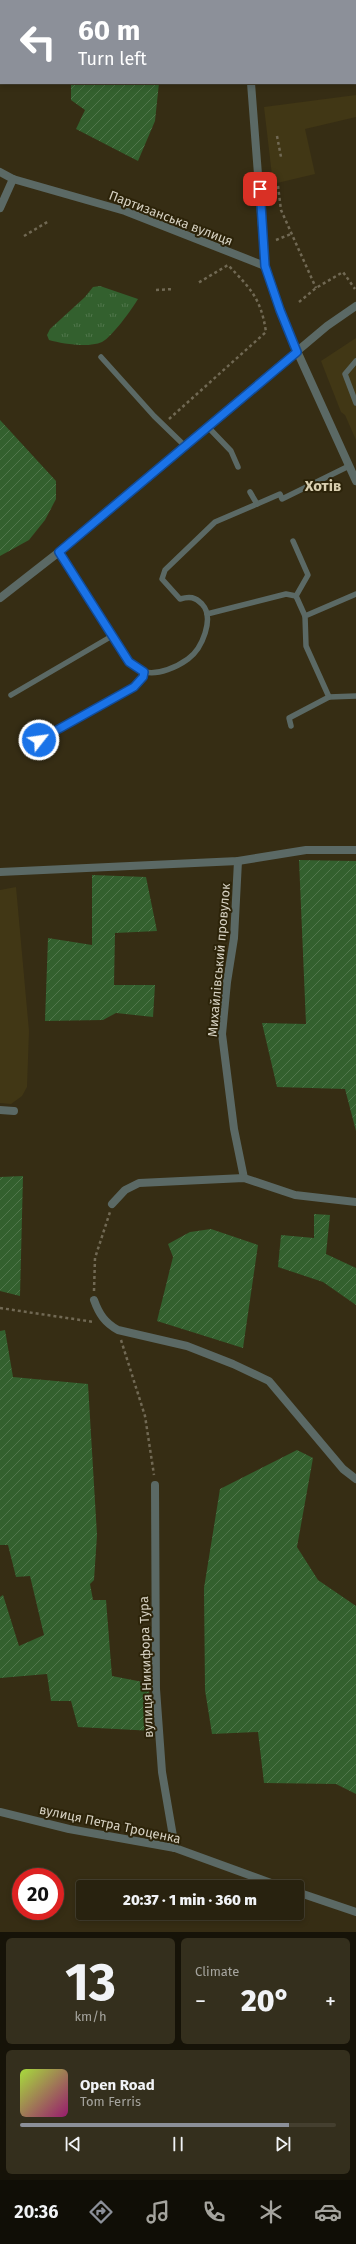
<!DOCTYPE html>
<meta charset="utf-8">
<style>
:root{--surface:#28220f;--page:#342f1d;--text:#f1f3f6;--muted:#a5a49e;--line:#443f2f;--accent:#8c9099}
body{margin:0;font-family:"Fira Sans",sans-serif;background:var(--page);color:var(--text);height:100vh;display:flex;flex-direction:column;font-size:15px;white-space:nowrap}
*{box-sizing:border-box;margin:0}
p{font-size:13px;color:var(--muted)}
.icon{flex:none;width:22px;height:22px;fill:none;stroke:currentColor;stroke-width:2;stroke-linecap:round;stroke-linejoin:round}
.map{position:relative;height:1932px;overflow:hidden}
.drawer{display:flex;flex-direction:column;gap:6px;padding:6px;background:#161308;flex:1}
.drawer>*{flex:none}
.top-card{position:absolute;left:0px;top:0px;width:356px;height:84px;box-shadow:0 2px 6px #0003,0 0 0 1px var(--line);background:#8c9099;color:#fff;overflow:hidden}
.speed{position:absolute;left:12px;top:1868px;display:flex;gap:8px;font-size:20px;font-weight:700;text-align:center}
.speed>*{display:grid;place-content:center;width:52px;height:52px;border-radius:50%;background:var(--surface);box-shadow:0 2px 6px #0003,0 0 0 1px var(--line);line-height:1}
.speed .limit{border:6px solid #d22;background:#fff;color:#111}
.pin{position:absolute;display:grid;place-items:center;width:34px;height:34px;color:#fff;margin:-17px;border-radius:8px;box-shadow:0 2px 6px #0006}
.me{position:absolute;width:44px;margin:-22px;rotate:60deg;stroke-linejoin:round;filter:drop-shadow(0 0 3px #0008)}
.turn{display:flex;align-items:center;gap:14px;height:84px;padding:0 12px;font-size:18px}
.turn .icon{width:52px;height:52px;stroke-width:2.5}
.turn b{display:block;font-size:28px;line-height:34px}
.big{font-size:30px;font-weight:800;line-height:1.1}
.drawer .widget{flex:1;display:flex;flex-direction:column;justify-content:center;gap:6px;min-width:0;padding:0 14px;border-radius:6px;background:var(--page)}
.drawer .dial{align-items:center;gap:0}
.dial b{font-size:52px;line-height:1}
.song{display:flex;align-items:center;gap:12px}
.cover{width:48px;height:48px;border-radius:6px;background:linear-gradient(135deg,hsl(80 70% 55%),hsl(320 70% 35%))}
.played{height:4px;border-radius:2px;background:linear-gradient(90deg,var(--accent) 85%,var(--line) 85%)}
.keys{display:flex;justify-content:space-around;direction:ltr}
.heat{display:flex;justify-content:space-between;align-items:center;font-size:22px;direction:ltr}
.drawer .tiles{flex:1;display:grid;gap:6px;grid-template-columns:1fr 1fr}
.widget:last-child{grid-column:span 2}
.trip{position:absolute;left:76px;top:1880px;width:228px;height:40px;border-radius:4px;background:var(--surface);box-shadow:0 2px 6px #0003,0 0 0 1px var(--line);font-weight:800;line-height:40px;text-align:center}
.tab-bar{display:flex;height:64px;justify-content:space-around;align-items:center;background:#100e06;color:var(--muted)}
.tab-bar .icon{width:28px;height:28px}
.tab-bar .active{color:var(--accent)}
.tab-bar b{font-size:18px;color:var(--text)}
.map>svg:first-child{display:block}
.built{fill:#413715}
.park{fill:url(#park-tufts)}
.garden{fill:url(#garden-furrows)}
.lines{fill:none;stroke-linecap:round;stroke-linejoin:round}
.path{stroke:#716954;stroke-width:2.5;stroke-dasharray:3 3;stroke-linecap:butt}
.service{stroke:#5b6965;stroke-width:5.5}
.minor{stroke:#5b6965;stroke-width:8}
.tertiary{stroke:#5b6965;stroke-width:8}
.route-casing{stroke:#114b97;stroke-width:10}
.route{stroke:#1a73e8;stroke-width:7}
.labels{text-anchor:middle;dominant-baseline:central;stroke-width:4;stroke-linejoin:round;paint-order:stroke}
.street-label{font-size:13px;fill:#d6d1c2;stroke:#2c2309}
.quarter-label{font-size:15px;font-weight:bold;fill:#d9cfb0;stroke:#2c2309}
</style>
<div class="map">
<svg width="356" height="1932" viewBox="0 0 356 1932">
<defs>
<pattern id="park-tufts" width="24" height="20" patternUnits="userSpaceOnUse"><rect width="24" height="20" fill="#33602e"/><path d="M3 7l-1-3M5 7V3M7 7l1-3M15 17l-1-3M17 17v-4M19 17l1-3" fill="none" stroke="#50764b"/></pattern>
<pattern id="garden-furrows" width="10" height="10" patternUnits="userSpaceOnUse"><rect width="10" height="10" fill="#33602e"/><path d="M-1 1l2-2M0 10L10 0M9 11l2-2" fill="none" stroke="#50764b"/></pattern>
</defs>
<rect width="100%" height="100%" fill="#362d14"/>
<g class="built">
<polygon points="356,95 356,117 305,129 315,174 273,184 264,107"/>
<polygon points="356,338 356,440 345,415 341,412 321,361"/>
<polygon points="16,887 29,1031 27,1087 22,1096 11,1104 0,1103 0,890"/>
</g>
<path class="park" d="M100,286L138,299C132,309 112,337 102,342C88,348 63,344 49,340L47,335L50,329L85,297L93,287Z"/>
<g class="garden">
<polygon points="71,83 159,83 155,121 138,161 76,129 85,110 71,100"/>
<polygon points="0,420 56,481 56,499 45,520 29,540 0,556"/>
<polygon points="299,860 356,861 356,1131 345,1089 277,1087 262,1023 306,1024"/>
<polygon points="92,875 146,877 157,931 115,933 114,985 155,985 153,1017 116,1013 103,1020 45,1021 48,938 92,945"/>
<polygon points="23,1176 20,1296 0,1291 0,1177"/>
<polygon points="314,1214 330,1215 326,1254 356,1268 356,1305 323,1282 278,1267 281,1235 314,1238"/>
<polygon points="211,1229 258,1245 243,1348 157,1321 173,1257 168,1244 190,1232"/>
<polygon points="5,1330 13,1377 88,1384 97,1535 94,1580 90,1584 93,1600 106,1600 112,1676 148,1683 154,1731 78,1727 71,1701 51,1701 47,1674 0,1678 0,1597 3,1595 19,1646 44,1635 30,1576 16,1577 8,1545 0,1545 0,1331"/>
<polygon points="297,1450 313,1458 297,1547 318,1580 356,1606 356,1794 336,1784 264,1783 258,1732 212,1734 205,1690 204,1588 220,1489"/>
</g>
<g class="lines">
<g class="path">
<polyline points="277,136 281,157"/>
<polyline points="278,186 281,210 316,288"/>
<polyline points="24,236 49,221"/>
<polyline points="276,240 291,234"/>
<polyline points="156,290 174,289"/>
<polyline points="299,302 316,288 343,272 355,289"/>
<path d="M169,419L266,332C261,298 250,288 228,265L198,283"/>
<polyline points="94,1291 95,1258 110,1212"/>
<polyline points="0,1308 94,1322"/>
<polyline points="121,1340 145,1416 154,1475"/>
</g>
<g class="service">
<polyline points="0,67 1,63"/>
<polyline points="101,357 154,416 185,446"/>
<polyline points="356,361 345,374 356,403"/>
<polyline points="207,426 231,451 238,467"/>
<polyline points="257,504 280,494 282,499 349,466"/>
<polyline points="293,541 308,575 296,596 305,616"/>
<path d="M59,552L129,662C133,665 140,671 145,672C159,675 177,667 188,659C202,649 215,618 202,604C195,597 190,596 180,599L162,579L165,570L215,522L257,504L250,492"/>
<polyline points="356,594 305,616 306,646 329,697 356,696"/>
<polyline points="207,614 286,594 296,596"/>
<polyline points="11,695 112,636"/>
<polyline points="291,726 289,718 329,697"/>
<polyline points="39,740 134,687 143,677 144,672"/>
</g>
<g class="minor">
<polyline points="0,172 13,179 125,211 265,266"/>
<polyline points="0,208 13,179"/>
<polyline points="238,861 234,938 227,982 222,1034 234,1129 244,1178"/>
<polyline points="0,872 238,861 306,850 356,850"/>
<polyline points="0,1110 14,1111"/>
<polyline points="112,1204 125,1190 139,1183 244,1178 295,1195 356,1202"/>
<path d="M94,1300C99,1314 105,1323 118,1330L187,1346L233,1364L269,1381L343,1469L356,1479"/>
<polyline points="155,1485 156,1689 162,1772 175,1848"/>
<polyline points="0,1812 69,1829 175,1848 282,1887"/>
<polyline points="297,1892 356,1912"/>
</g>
<g class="tertiary">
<polyline points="243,0 244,1"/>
<polyline points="251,83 265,266 280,311 297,351 356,481"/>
<polyline points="0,598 59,552 327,326 356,306"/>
</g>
</g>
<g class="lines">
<defs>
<polyline id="route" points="39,740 134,687 143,677 144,672 129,662 59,552 297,352 280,310 265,266 260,189"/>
</defs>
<use href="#route" class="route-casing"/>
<use href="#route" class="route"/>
</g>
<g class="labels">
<g class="street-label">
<text transform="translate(171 218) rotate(21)">Партизанська вулиця</text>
<text transform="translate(219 960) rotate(-85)">Михайлівський провулок</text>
<text transform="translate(146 1667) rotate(-92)">вулиця Никифора Тура</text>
<text transform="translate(110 1824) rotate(12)">вулиця Петра Троценка</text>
</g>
<g class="quarter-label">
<text x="323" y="486">Хотів</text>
</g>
</g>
</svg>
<div class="speed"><div class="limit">20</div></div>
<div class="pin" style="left:260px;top:189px;background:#d93025"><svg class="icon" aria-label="arrive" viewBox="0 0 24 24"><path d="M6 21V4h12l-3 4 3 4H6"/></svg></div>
<svg class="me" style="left:39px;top:740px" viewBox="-20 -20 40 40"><circle r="17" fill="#1a73e8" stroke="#fff" stroke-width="3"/><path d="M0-11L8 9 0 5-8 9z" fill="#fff"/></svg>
<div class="trip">20:37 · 1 min · 360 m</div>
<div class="top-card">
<div class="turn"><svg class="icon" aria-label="left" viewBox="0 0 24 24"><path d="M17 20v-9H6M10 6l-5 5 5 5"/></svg><div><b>60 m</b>Turn left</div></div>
</div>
</div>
<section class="drawer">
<div class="tiles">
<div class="widget dial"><b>13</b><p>km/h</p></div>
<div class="widget"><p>Climate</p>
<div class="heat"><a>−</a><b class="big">20°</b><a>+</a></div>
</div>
<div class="widget">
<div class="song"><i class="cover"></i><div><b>Open Road</b><p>Tom Ferris</p></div></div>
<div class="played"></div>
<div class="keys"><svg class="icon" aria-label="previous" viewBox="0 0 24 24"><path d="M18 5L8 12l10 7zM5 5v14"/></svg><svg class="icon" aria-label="pause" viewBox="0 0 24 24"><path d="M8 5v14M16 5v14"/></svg><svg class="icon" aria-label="next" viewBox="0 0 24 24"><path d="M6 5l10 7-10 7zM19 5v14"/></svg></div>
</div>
</div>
</section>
<nav class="tab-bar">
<b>20:36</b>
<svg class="icon active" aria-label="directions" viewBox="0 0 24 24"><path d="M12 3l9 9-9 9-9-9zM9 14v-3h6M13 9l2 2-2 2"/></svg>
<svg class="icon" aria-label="music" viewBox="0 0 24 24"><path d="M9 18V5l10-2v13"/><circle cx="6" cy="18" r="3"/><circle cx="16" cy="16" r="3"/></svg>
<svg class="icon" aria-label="phone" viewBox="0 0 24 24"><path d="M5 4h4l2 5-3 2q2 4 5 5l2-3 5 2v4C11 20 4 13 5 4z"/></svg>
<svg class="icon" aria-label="climate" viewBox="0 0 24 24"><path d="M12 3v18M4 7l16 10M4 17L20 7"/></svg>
<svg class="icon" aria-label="car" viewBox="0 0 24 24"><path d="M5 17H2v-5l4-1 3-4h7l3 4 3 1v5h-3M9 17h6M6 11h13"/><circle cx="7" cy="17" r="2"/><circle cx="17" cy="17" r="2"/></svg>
</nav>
